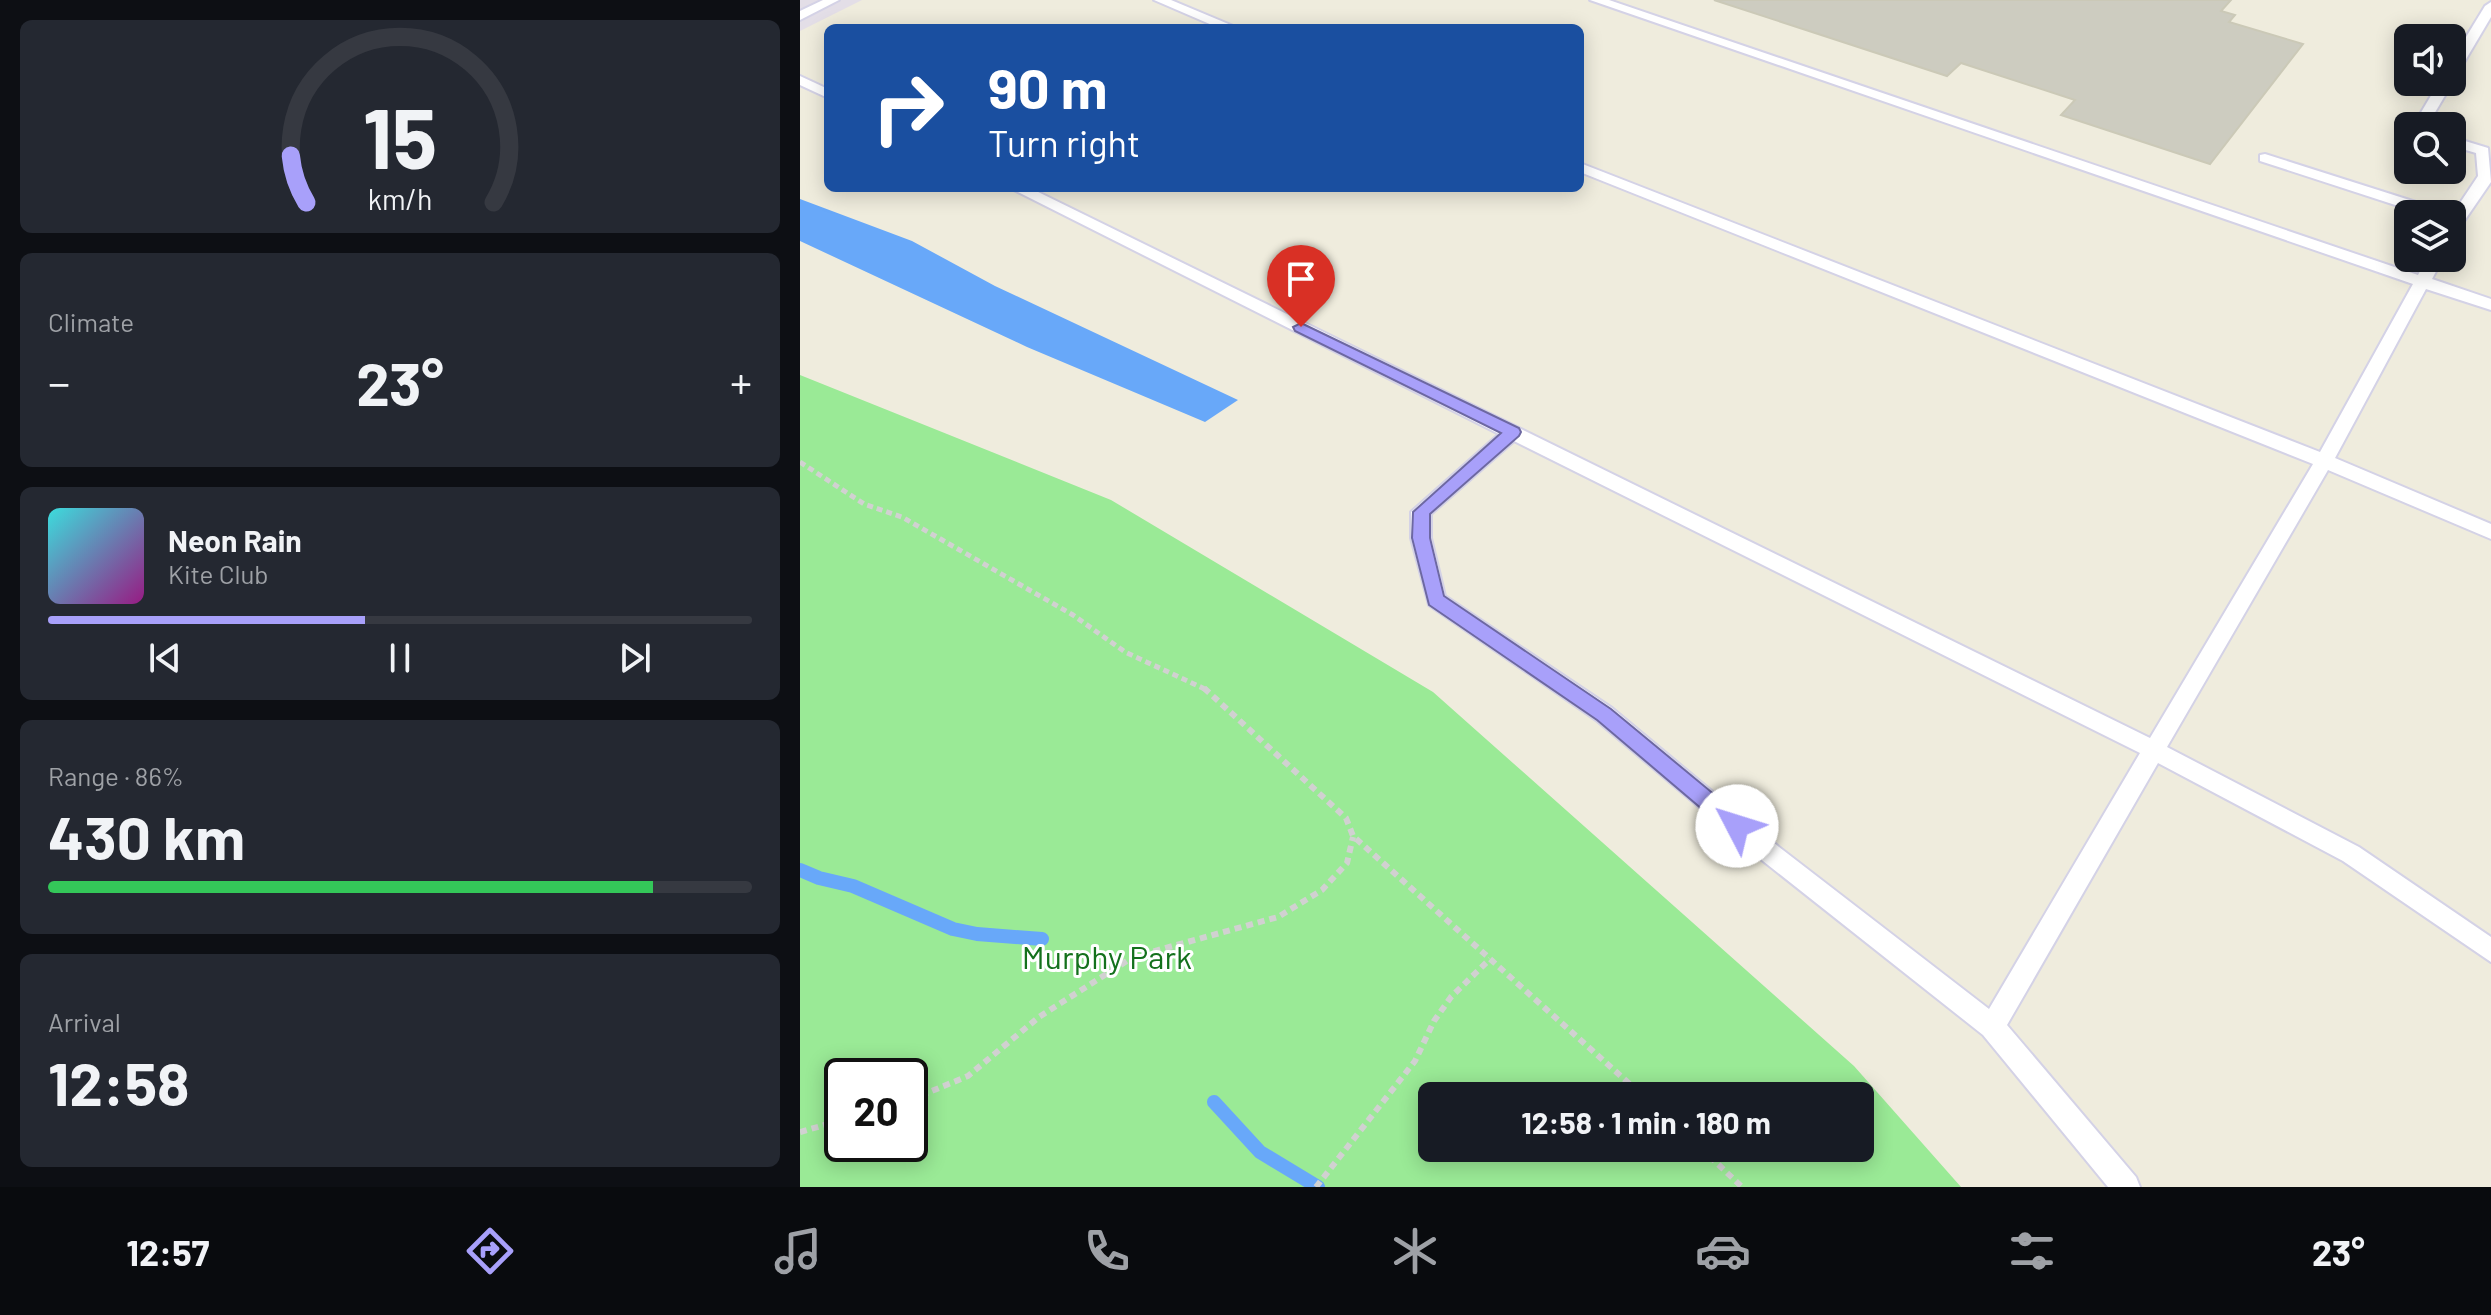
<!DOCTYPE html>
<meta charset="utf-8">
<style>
:root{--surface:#171b24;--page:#242831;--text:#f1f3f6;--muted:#9ea1a6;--line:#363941;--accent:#a8a0fa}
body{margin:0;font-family:Barlow,sans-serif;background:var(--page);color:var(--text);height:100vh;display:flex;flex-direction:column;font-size:30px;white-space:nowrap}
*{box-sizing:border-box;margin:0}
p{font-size:26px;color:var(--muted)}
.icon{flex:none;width:44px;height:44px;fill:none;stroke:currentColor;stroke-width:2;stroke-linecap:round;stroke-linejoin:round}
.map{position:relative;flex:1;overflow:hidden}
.side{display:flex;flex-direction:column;gap:20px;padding:20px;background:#0d0f14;width:800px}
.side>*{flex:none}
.top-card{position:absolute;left:24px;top:24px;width:760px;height:168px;border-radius:12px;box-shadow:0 4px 20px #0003;background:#1a4fa0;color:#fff;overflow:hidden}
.tools{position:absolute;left:1594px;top:24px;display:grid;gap:16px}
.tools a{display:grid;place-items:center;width:72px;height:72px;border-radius:12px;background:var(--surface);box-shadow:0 4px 20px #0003;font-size:40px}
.speed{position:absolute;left:24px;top:1058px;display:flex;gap:16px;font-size:40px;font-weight:700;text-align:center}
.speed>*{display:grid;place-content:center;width:104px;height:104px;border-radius:50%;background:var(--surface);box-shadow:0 4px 20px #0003;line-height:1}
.speed .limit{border:4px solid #111;border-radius:12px;background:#fff;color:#111}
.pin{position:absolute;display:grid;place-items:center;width:68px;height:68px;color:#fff;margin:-82px -34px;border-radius:50% 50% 50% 0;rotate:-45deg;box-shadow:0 0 8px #0007}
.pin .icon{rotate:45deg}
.me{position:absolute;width:88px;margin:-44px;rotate:310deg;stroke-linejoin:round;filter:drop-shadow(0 0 6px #0008)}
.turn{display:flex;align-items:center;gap:28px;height:168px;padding:0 32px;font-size:36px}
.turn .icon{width:104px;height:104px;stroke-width:2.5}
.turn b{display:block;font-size:56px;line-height:68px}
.big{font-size:60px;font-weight:700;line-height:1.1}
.side .widget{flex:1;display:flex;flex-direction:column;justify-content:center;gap:12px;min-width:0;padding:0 28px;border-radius:12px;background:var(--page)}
.side .dial{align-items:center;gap:0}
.dial svg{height:208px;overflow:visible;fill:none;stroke:var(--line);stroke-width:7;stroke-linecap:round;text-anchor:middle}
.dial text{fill:var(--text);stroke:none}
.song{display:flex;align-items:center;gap:24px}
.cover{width:96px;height:96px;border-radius:12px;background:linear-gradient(135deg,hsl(180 70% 55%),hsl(310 70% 35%))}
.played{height:8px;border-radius:4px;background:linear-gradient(90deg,var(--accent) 45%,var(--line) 45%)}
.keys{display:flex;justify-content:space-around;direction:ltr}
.heat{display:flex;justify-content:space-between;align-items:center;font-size:44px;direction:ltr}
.charge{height:12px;border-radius:6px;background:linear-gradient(90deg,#34c759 86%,var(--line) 0)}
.trip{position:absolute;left:618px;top:1082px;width:456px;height:80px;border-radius:12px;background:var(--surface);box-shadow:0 4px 20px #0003;font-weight:700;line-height:80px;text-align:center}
.tabs{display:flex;height:128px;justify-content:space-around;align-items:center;background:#090b0e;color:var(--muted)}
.tabs .icon{width:56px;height:56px}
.tabs .active{color:var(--accent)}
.tabs b{font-size:36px;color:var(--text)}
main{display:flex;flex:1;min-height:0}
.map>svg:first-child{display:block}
.industrial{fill:#e3dee7}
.green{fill:#9aea96;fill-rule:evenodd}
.water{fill:#68a8f9}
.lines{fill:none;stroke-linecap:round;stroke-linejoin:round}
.stream{stroke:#68a8f9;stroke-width:14}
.building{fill:#cdccc0;stroke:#cbc9b7;stroke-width:2}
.service-casing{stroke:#d4d2e6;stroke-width:4}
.path-far1{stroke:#d1d1d1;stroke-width:5;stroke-dasharray:6 4;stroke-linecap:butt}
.path{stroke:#d1d1d1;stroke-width:6;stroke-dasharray:7 5;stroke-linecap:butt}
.service{fill:#fff;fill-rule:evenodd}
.route{fill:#a8a0fa;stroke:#6d68a2;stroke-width:2}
.labels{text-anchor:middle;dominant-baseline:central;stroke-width:6;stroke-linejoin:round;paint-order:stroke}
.near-park-label{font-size:32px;fill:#14711c;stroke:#fff}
</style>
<main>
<section class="side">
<div class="widget dial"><svg viewBox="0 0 100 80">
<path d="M14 69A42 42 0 1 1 86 69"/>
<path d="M14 69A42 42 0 0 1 8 51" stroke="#a8a0fa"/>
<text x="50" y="56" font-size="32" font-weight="700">15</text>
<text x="50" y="72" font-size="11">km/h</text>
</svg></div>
<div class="widget"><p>Climate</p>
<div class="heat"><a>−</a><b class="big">23°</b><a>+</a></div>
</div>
<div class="widget">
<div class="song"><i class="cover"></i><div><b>Neon Rain</b><p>Kite Club</p></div></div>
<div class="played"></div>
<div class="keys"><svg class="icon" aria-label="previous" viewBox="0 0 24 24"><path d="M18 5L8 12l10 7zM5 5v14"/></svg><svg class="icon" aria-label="pause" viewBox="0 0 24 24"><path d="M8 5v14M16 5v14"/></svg><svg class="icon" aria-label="next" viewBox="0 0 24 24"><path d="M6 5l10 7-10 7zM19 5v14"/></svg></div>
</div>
<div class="widget"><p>Range · 86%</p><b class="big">430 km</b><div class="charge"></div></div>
<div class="widget"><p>Arrival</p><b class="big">12:58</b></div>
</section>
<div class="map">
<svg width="1691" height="1187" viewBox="0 0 1691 1187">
<rect width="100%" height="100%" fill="#efecdd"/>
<polygon class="industrial" points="0,0 62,0 0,31"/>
<path class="green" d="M0,375L311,500L633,692L1054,1066L1161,1187H0ZM42,1076H110V1144H42ZM632,1096H1060V1148H632Z"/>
<polygon class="water" points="0,199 112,241 195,286 438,400 405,422 227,347 0,241"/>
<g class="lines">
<g class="stream">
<polyline points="0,870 19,878 53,886 153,929 177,934 242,939"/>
<polyline points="414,1102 460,1152 518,1187"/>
</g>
</g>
<polygon class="building" points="914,0 1431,0 1421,11 1435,15 1429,22 1503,44 1410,164 1261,115 1275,100 1161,63 1147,76"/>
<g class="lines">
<defs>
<g id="service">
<polygon points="23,0 39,0 0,20 0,11"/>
<polygon points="354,0 371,0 438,28 419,28"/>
<path d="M790,0H809L1618,275L1627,258H1643L1632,279L1691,299V310L1626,289L1535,458L1691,524V539L1528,470L1367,747L1559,847L1691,937V962L1543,861L1358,763L1207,1025L1336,1177L1340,1187H1308L1183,1035L963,861L796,720L629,605L611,538V512L699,434L210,188H230L1350,738L1513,464L780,172V163L1520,452L1613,284ZM714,441L1340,753L1189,1009L979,847L812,708L645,596L631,538V514Z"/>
<polygon points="1691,2 1691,17 1659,71 1652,75 1652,60 1685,6"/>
<polygon points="0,76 28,89 28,98 0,85"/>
<polygon points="1652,81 1653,82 1627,126 1613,126 1639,82"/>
<polygon points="1652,137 1688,148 1691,182 1658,230 1652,232 1652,215 1678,176 1676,153 1652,146"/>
<polygon points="1465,154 1644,211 1647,214 1623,214 1460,161 1460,155"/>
</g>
</defs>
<use href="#service" class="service-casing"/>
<polyline class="path-far1" points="0,462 64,504 102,517 273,615 325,652 407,690"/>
<g class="path">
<polyline points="404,688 546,818 553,836 843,1096"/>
<polyline points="110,1100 168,1076 239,1017 333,957 478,917 522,890 547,863 553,837"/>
<polyline points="0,1132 42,1120"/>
<polyline points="901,1148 942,1187"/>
<polyline points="516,1187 615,1061 634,1021 651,997 690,959"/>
</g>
<use href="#service" class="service"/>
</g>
<polygon class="route" points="501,323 719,428 721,432 719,436 630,514 630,538 644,596 811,709 944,819 947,826 944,832 937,835 929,832 797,720 629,605 612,538 613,512 701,433 495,331 493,327"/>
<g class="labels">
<g class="near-park-label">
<text x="307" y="956">Murphy Park</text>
</g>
</g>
</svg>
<div class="tools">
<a><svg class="icon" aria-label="sound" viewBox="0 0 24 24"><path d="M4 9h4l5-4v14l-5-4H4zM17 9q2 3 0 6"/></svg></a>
<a><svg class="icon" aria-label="search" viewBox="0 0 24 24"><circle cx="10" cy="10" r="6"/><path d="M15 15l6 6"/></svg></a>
<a><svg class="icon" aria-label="layers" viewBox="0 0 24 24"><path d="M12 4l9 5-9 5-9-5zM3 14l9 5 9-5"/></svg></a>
</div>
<div class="speed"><div class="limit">20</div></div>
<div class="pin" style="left:501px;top:327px;background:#d93025"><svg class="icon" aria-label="arrive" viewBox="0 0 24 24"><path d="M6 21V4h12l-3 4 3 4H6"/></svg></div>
<svg class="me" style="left:937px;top:826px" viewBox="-20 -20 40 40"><circle r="19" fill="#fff"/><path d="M0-13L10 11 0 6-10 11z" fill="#a8a0fa"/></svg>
<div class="trip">12:58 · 1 min · 180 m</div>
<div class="top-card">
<div class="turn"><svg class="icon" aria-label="right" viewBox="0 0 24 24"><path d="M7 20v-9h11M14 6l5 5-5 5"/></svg><div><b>90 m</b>Turn right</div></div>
</div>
</div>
</main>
<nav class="tabs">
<b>12:57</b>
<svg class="icon active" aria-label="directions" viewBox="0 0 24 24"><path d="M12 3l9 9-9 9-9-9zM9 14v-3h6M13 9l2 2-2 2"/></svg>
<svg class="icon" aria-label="music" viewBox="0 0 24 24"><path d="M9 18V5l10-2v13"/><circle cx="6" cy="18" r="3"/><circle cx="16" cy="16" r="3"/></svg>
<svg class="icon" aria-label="phone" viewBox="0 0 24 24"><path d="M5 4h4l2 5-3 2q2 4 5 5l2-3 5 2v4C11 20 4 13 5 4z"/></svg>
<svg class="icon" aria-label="climate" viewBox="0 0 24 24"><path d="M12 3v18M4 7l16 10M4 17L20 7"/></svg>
<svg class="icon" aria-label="car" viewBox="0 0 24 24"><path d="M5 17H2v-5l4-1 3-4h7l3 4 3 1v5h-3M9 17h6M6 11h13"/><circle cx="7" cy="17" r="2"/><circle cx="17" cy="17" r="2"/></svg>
<svg class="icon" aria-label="filters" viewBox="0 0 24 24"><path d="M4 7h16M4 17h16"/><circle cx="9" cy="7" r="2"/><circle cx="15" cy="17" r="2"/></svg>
<b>23°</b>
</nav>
